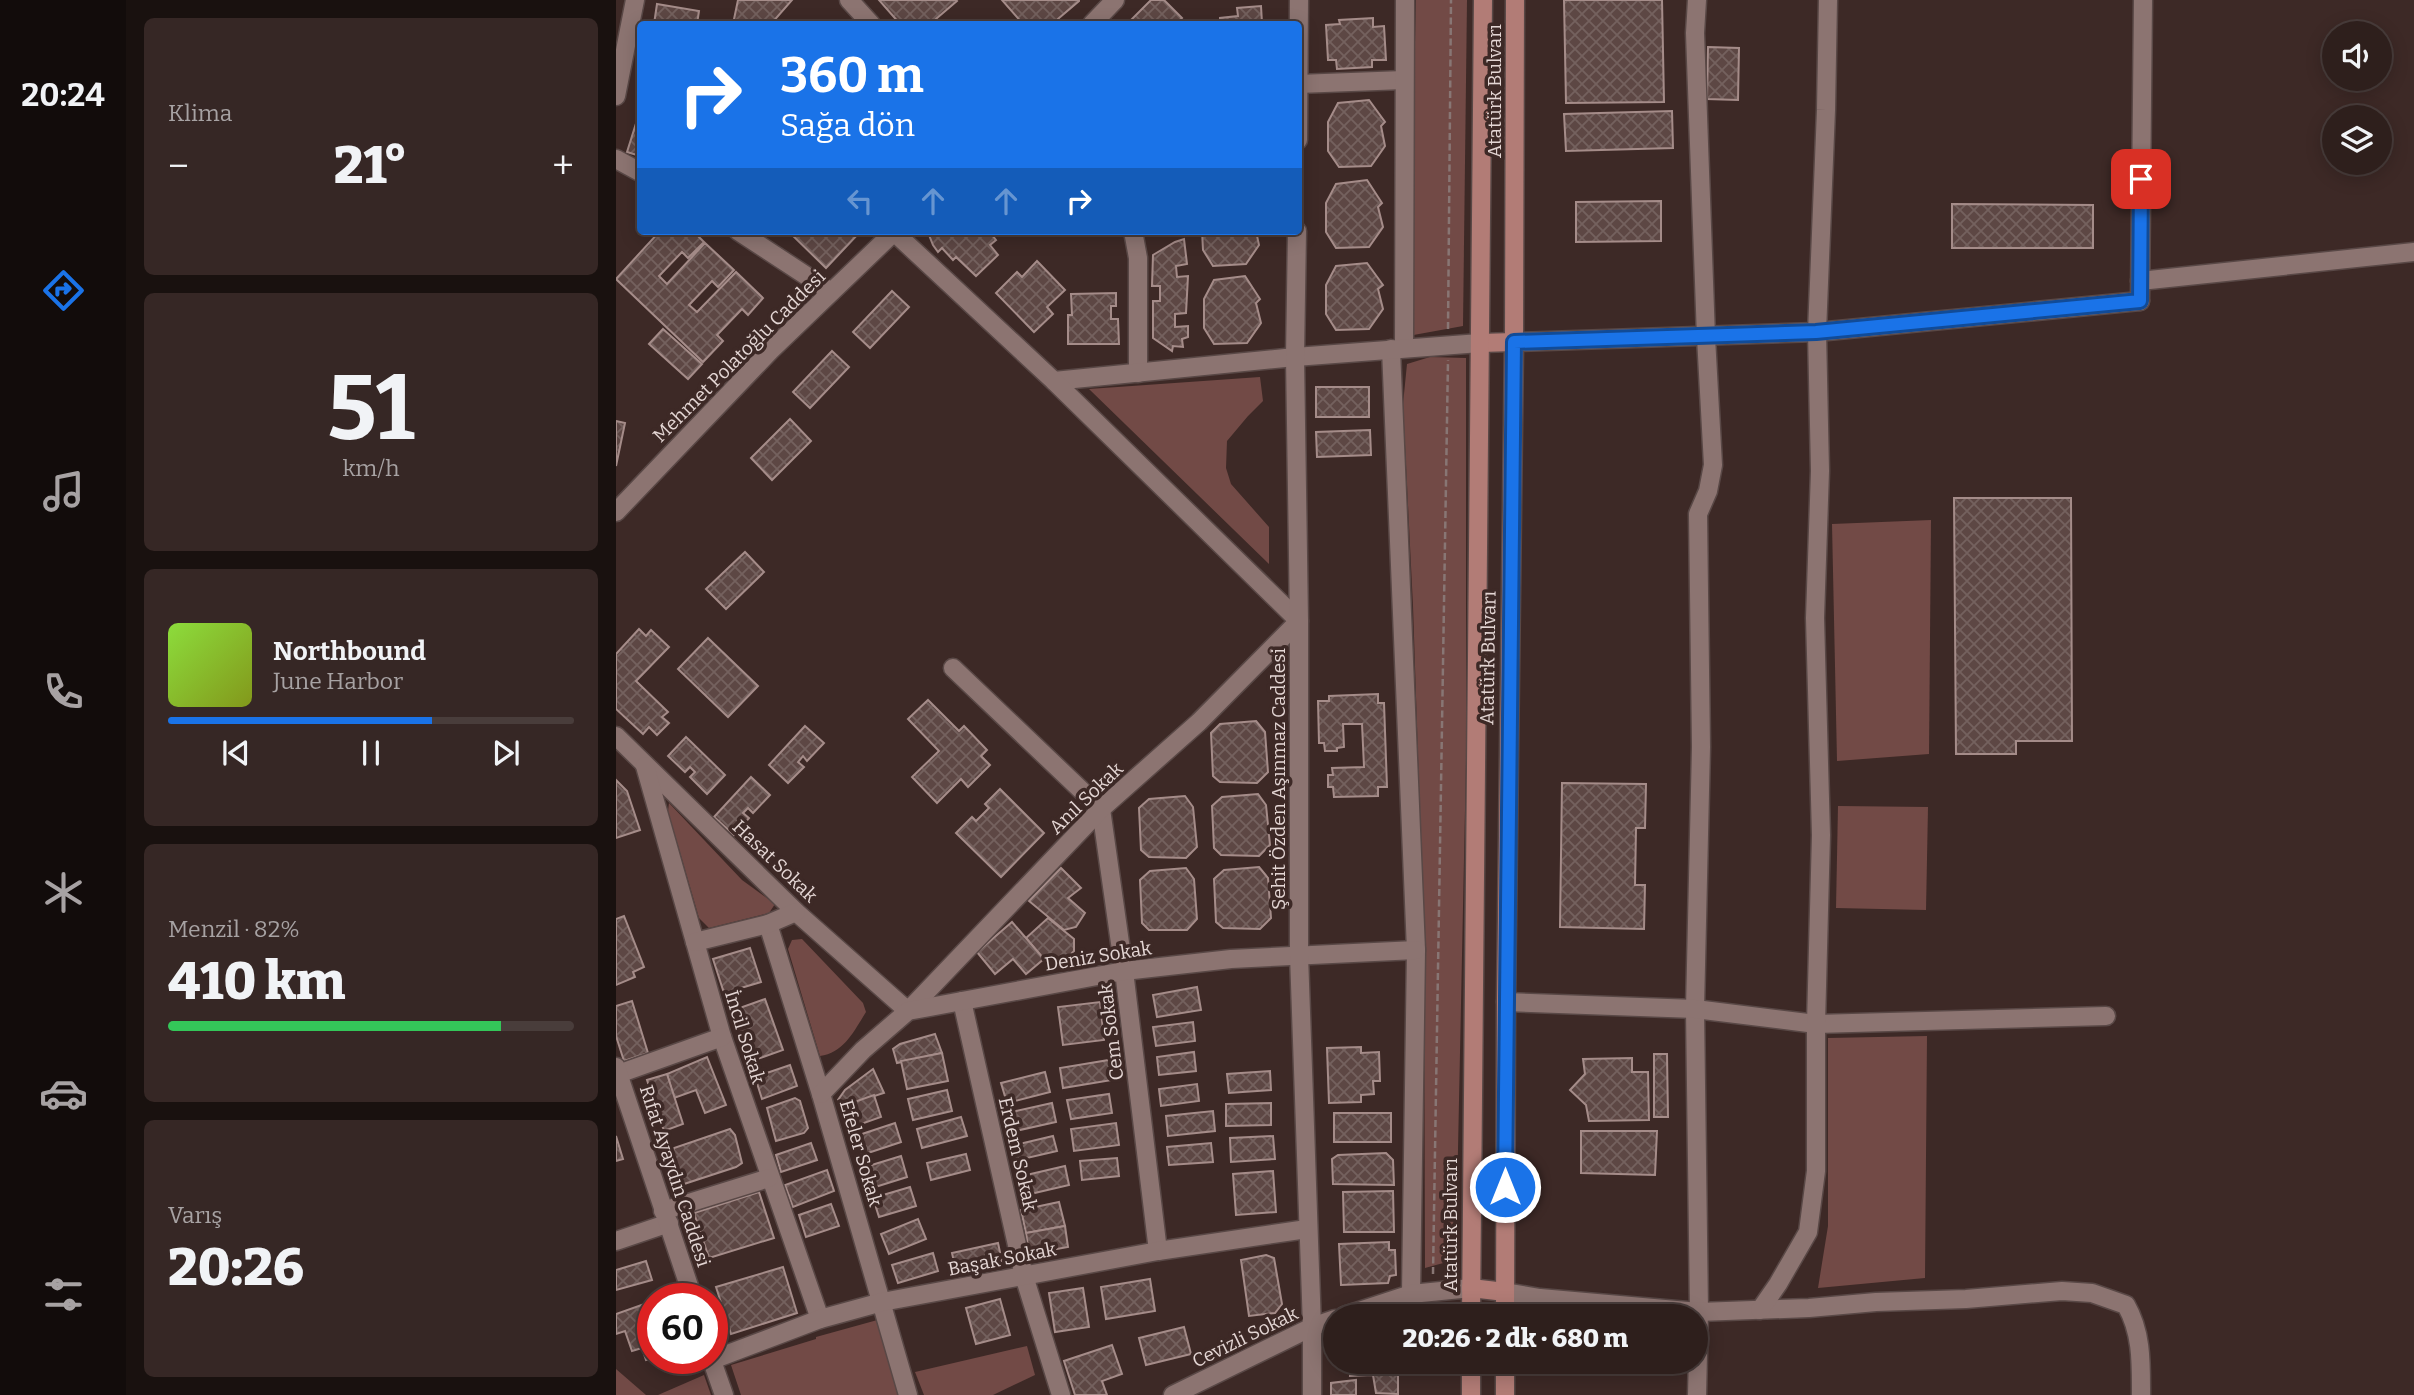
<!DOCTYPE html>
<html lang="tr">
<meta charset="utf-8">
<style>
:root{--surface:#2e1f1c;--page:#362725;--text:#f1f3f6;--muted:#a7a2a3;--line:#493d3b;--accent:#1a73e8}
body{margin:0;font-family:Bitter,serif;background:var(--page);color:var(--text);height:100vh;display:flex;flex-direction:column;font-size:26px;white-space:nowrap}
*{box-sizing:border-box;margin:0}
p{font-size:23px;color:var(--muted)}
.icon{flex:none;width:38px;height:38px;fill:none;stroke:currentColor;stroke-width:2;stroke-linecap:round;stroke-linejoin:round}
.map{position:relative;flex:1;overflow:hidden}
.drawer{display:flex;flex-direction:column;gap:18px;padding:18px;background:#19110f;width:490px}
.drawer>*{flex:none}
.top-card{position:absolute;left:21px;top:21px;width:665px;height:214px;border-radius:7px;box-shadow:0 4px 18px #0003,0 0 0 2px var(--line);background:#1a73e8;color:#fff;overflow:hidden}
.fabs{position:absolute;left:1706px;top:21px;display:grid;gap:14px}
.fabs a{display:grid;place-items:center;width:70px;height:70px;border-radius:50%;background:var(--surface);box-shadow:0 4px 18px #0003,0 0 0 2px var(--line);font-size:35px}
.speed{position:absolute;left:21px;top:1283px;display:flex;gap:14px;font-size:35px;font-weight:700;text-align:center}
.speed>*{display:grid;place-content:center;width:91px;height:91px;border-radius:50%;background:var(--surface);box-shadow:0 4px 18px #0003,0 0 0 2px var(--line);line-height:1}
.speed .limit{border:10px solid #d22;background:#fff;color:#111}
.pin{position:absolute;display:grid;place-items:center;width:60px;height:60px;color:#fff;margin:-30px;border-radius:14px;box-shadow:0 4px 10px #0006}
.me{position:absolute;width:77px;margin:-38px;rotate:0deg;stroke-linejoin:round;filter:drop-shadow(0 0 5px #0008)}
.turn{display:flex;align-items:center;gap:24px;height:147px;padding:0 28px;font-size:32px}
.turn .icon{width:91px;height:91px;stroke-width:2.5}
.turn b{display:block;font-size:49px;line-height:60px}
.lanes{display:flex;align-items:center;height:66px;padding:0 28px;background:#0003;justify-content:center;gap:35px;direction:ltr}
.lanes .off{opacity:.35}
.big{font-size:52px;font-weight:800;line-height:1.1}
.drawer .widget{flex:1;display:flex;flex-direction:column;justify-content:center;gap:10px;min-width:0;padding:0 24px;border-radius:10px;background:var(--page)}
.drawer .dial{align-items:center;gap:0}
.dial b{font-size:91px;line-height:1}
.song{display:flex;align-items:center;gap:21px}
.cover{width:84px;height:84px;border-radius:10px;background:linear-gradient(135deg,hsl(90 70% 55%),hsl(70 70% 35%))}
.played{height:7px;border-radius:4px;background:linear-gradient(90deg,var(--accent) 65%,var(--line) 65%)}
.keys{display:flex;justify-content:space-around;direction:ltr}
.heat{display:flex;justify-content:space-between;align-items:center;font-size:38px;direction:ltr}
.charge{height:10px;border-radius:5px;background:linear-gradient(90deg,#34c759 82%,var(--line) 0)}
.trip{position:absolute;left:707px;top:1304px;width:385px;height:70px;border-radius:35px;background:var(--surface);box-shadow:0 4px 18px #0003,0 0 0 2px var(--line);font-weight:800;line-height:70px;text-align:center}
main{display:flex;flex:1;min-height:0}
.menu{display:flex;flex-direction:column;width:126px;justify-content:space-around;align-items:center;background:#120c0b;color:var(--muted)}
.menu .icon{width:49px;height:49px}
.menu .selected{color:var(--accent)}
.menu b{font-size:32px;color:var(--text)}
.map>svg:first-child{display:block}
.green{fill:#724a46}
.building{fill:url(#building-cross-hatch);stroke:#a58c89;stroke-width:2}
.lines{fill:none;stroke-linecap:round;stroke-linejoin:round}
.minor-casing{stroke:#594846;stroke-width:21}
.tertiary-casing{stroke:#594846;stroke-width:21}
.primary-casing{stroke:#594846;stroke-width:21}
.path{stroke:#887674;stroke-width:2.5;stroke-dasharray:7 3.5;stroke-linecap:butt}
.minor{stroke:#8c7471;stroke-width:18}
.tertiary{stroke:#8c7471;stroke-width:18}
.primary{stroke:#b27c76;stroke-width:18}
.route-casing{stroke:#114b97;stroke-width:18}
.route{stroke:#1a73e8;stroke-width:12}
.labels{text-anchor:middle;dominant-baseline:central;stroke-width:7;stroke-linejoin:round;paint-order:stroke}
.street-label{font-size:19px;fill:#e4d6d4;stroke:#3d2926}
</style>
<main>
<nav class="menu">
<b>20:24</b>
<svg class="icon selected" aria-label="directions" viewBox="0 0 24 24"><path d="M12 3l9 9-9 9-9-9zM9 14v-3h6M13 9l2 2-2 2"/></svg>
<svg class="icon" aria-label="music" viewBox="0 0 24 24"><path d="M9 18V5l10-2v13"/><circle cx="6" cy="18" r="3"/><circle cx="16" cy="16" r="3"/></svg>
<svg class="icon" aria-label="phone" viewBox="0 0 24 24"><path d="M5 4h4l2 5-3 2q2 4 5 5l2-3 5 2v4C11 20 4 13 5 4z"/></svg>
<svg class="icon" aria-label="climate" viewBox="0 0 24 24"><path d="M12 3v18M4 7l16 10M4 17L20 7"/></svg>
<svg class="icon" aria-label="car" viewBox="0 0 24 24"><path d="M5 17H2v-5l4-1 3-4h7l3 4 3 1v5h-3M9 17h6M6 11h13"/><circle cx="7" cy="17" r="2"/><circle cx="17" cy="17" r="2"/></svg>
<svg class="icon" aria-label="filters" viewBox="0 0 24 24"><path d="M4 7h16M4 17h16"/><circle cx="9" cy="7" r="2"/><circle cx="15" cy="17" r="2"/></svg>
</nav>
<section class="drawer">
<div class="widget"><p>Klima</p>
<div class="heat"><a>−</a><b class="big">21°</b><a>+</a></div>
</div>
<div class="widget dial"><b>51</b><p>km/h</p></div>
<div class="widget">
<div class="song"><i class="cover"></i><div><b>Northbound</b><p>June Harbor</p></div></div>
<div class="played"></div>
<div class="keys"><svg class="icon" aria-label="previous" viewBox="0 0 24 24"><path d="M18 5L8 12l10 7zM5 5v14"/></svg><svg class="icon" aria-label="pause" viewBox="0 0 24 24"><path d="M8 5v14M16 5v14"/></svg><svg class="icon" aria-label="next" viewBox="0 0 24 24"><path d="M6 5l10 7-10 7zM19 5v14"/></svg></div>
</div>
<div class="widget"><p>Menzil · 82%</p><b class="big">410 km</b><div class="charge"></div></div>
<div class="widget"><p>Varış</p><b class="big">20:26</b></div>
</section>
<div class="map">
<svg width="1798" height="1395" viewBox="0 0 1798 1395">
<defs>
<pattern id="building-cross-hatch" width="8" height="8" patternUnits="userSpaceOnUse" patternTransform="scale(1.75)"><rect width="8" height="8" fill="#5d4744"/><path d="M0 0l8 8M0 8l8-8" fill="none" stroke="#74615e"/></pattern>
</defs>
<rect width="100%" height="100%" fill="#3d2926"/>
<g class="green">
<polygon points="800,0 851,0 847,326 792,336"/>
<polygon points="814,357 850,358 850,762 840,1246 831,1262 809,1268 808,938 797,606 787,404 791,364"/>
<polygon points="644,377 647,401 632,416 611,441 610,468 615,484 653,527 653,564 473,389"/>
<polygon points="1315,520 1313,754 1221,761 1216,524"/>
<polygon points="53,803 126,880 159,904 153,913 93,928 83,918 52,811"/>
<polygon points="1222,806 1312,807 1310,910 1220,908"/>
<path d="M186,939L247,1003L250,1012C238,1031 228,1053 204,1056L172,949L176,940Z"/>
<polygon points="1311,1036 1309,1278 1202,1288 1212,1226 1212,1038"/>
<polygon points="265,1319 285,1395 125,1395 115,1365 200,1339 200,1337"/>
<polygon points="411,1346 419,1375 377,1395 308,1395 299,1372"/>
<polygon points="0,1369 30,1395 0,1395"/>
<polygon points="88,1375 95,1395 42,1395"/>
</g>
<g class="building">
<polygon points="122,0 176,0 155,24 117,24"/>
<polygon points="263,0 340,0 341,1 314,24 284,24"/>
<polygon points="386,0 463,0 463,1 436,24 407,24"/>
<polygon points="535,0 548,0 566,18 560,24 511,24"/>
<polygon points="948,0 1046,0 1048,102 950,103"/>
<polygon points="41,4 83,11 81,24 38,24"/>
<polygon points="645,6 646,23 650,23 650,24 593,24 593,23 604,22 604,18 622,16 621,8"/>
<polygon points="757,18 757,27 768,26 770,60 756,60 756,67 721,69 720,60 712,60 710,25 724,24 723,20"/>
<polygon points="1092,47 1123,48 1122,100 1091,99"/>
<polygon points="753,100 769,122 765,126 769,146 755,166 723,167 712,151 712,122 722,103"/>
<polygon points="1056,111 1057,148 950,151 948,114"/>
<polygon points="22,117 24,117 24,156 11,152"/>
<polygon points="751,180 766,203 762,207 767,227 753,247 720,248 710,232 710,203 720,184"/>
<polygon points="1045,201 1045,241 960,242 960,202"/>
<polygon points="1336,204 1477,205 1477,248 1336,248"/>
<polygon points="44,231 77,231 88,242 72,258 66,252 43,276 51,284 89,243 118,270 102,287 96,281 73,305 81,312 120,272 147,298 132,315 126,309 101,335 107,341 87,362 0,279"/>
<polygon points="172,231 243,231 244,232 210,268"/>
<polygon points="317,231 373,231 380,240 374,245 382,255 360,276 340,257 337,260 326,248 322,252 317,245 313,235"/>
<polygon points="586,231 640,231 643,245 630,264 597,266 587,250"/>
<polygon points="568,239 571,264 560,266 561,277 572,276 570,313 559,314 559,327 572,326 572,337 566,339 567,347 557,346 556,351 537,338 537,301 544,301 544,286 536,286 537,255 559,242"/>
<polygon points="421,261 449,290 431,307 437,314 418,332 380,293 401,272 406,277"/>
<polygon points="751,263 767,285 762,289 767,309 753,329 720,330 710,314 710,285 720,266"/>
<polygon points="629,276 644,299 640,303 645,323 631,343 598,344 588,328 588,299 598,280"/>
<polygon points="276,291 293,307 254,348 237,332"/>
<polygon points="500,293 500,306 495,306 495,319 502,319 503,344 452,344 452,315 456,315 455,294"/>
<polygon points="47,329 86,364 72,379 33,344"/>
<polygon points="216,351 233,367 194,408 177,392"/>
<rect x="700" y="387" width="53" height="30"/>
<polygon points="174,419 195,441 156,480 135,458"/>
<polygon points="0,421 9,423 0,466"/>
<polygon points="754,430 755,455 701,457 700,432"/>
<polygon points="1338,498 1455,498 1456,741 1400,741 1400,754 1340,754"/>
<polygon points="129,552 148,572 110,609 90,589"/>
<polygon points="23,629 30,636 35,630 53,647 20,681 52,712 46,717 53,723 41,735 33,727 27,734 0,709 0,654"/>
<polygon points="92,638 142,686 112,717 62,669"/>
<polygon points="762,694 762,703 768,703 771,787 762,787 762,796 718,797 717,787 712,787 712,775 717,775 716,768 748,767 746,724 727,724 728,747 721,748 721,751 709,751 708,743 703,743 702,701 713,701 713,696"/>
<polygon points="312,700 343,731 348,726 371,750 365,756 374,765 352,787 345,779 321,803 296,777 323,751 292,719"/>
<polygon points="640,721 649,732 652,772 641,783 604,782 597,776 595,733 604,724"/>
<polygon points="189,726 208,743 191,761 187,756 182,762 188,767 172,783 153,765"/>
<polygon points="70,737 109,775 91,794 74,777 79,772 74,767 69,772 52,756"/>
<polygon points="135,777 154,795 137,813 132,808 127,813 133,818 118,835 98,817"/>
<polygon points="0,780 11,791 24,830 0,838"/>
<polygon points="946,783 1030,784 1029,828 1020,828 1019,885 1029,885 1028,929 944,927"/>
<polygon points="384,789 428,833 385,877 340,833 356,817 360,821 373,808 369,804"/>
<polygon points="642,794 650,805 654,845 643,856 605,855 598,848 596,806 606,797"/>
<polygon points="569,796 577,807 581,847 570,858 533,857 525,850 523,808 533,799"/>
<polygon points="643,867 652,878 655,918 644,929 607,928 600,922 598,879 608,870"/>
<polygon points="445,868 465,888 452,898 469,913 460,927 448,930 413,901"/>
<polygon points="570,868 578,879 581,919 571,930 533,930 526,923 524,880 534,871"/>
<polygon points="8,916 28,967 17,972 19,977 0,985 0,919"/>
<polygon points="432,918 458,939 458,951 443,966 432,965 410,938"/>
<polygon points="396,922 428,959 410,974 397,959 379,974 361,952"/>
<polygon points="134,948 145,982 108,993 97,959"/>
<polygon points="581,987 585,1010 541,1017 537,995"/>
<polygon points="149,999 167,1050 133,1062 115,1011"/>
<polygon points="16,1001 32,1053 8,1061 0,1036 0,1006"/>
<polygon points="484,1002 488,1040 447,1045 442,1007"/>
<polygon points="577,1022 579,1041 540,1046 537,1027"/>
<polygon points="319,1034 326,1053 281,1063 277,1049 284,1044"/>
<polygon points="745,1047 745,1053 763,1052 764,1081 757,1081 758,1094 745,1095 745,1102 713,1103 711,1048"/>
<polygon points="578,1052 580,1071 543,1075 541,1057"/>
<polygon points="326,1053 332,1081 291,1089 285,1061"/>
<polygon points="1038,1054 1051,1054 1052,1117 1038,1117"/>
<polygon points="91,1057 110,1105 89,1113 80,1090 58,1098 51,1074"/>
<polygon points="1016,1058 1016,1072 1032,1072 1033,1120 973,1121 970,1105 954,1090 969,1074 967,1059"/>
<polygon points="493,1060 496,1080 447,1088 444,1068"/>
<polygon points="174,1065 181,1086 146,1099 139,1077"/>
<polygon points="257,1069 268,1093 224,1107 222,1100 229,1090"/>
<polygon points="654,1071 655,1090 613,1093 611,1074"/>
<polygon points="429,1072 434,1092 391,1103 385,1083"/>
<polygon points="51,1074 67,1124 48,1131 31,1080"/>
<polygon points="581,1084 583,1101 545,1106 543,1089"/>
<polygon points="331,1090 336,1111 297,1120 292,1099"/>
<polygon points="493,1094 496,1113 455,1119 451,1100"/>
<polygon points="258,1095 265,1117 231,1129 224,1107"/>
<polygon points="179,1098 184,1101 192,1128 188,1133 160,1141 151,1108"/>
<polygon points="436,1103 440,1122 395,1132 391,1113"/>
<polygon points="655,1103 655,1125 610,1126 610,1104"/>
<polygon points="597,1111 599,1131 552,1136 550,1116"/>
<rect x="718" y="1113" width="57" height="29"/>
<polygon points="345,1117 351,1136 306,1148 301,1129"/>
<polygon points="279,1123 285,1142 246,1155 240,1136"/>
<polygon points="500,1123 503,1145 458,1151 455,1129"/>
<polygon points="114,1129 119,1135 126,1163 120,1167 68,1184 60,1174 54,1157 58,1148"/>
<polygon points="965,1131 1041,1131 1039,1175 965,1173"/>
<polygon points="0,1136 7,1159 0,1161"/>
<polygon points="437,1136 441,1151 398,1161 395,1146"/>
<polygon points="657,1136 659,1159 615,1162 614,1138"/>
<polygon points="195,1143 201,1160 165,1172 160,1155"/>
<polygon points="595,1143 597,1162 553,1165 551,1147"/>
<polygon points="770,1153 777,1160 778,1185 717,1184 716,1159 722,1155"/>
<polygon points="350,1154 354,1170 315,1180 311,1163"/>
<polygon points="285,1156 291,1177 253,1189 246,1168"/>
<polygon points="501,1158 503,1176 466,1180 464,1161"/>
<polygon points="449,1166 453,1185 410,1195 406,1176"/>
<polygon points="211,1170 218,1191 177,1207 169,1185"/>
<polygon points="657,1171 660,1212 620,1215 617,1174"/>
<polygon points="294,1187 300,1206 263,1217 257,1198"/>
<polygon points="777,1191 778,1232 728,1232 727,1192"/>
<polygon points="143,1192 158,1238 93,1258 78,1213"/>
<polygon points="443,1202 449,1226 410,1233 405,1210"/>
<polygon points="215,1204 223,1226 190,1237 183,1215"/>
<polygon points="302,1219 310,1239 273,1254 265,1234"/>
<polygon points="449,1226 452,1247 413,1254 410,1233"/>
<polygon points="773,1242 773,1250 779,1250 780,1275 774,1276 772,1283 725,1285 723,1244"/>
<polygon points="382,1243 387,1266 341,1275 336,1253"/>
<polygon points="317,1253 322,1271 282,1283 276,1265"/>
<polygon points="650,1255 658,1258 666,1304 659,1313 633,1316 625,1260"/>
<polygon points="30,1261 36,1280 0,1290 0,1270"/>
<polygon points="167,1267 181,1313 115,1334 100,1287"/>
<polygon points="534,1279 539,1311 490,1319 485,1287"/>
<polygon points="467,1288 473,1327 439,1332 433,1293"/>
<polygon points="384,1299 394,1335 360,1344 350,1308"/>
<polygon points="37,1301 37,1358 30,1360 26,1348 16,1351 9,1331 0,1334 0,1314"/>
<polygon points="568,1327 575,1354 530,1365 523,1338"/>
<polygon points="496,1345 506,1374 486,1381 491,1395 459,1395 448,1361"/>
<polygon points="735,1362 782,1362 782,1394 760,1393 757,1375 734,1376"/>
<polygon points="740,1380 740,1395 715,1395 715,1383"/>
</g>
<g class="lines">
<defs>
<g id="minor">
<polyline points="233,0 255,24"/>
<polyline points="1081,0 1079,33 1090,337 1097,465 1092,491 1082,514 1085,747 1079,1009 1083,1312 1081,1395"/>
<polyline points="682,84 788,80"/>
<polyline points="0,159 24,172"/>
<polyline points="122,231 215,292"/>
<polyline points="517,231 522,258 522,373"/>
<polyline points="1524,281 1798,252"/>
<polyline points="898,342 1201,332 1524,301"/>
<polyline points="788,348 789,0"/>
<polyline points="775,349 800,950 795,1294"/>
<polyline points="438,381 679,357 864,343"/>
<polyline points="337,668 485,809 508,971 542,1251"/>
<polyline points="0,736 180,912 292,1011 485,809 583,722 683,621 438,381 278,232"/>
<polyline points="29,766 106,1037 204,1319"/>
<polyline points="152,924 205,1094 292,1395"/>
<polyline points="79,942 152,924 180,912"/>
<polyline points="346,1001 408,1276 445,1395"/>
<polyline points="890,1002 1079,1009 1200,1024 1490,1016"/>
<polyline points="2,1074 106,1037"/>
<polyline points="205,1094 247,1050 292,1011 508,971 615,959 800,950"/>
<polyline points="47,1211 153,1178"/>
<polyline points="0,1241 53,1223"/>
<path d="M889,1292L924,1298L1083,1312L1193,1308L1260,1302L1350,1299L1446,1291L1476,1293L1510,1305C1526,1333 1525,1363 1525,1395"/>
<polyline points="1144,1310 1162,1284 1192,1232 1200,1171 1200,1024 1205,835 1199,618 1204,471 1201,332 1210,110 1212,0"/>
<polyline points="728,1316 795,1294 855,1288"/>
<polyline points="96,1360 204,1319 266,1302 542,1251 691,1229"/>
<polyline points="557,1395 696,1327 719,1319"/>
</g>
<g id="tertiary">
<polyline points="476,24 499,0"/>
<polyline points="0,96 19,0"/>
<polyline points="682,140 683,0"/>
<polyline points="681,231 679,357 683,621 683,955 696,1327 696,1395"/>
<polyline points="1524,301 1527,0"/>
<polyline points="0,512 154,351 279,231"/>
<polyline points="0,1067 77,1298"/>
<polyline points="95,1358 108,1395"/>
</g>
<g id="primary">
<polyline points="864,343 898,342"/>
<polyline points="855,1288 889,1292"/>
<polyline points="855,1316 867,0"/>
<polyline points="889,1316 890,1002 898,342 899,0"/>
<polyline points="855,1362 855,1395"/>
<polyline points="889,1395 889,1362"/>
</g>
</defs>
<use href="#minor" class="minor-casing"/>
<use href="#tertiary" class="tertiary-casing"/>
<use href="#primary" class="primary-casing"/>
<g class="path">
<polyline points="832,329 835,0"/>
<polyline points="817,1274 832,360"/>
</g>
<use href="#minor" class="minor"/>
<use href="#tertiary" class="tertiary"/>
<use href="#primary" class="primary"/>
</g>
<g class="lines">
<defs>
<polyline id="route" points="889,1187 898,342 1200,332 1524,301 1525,179"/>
</defs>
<use href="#route" class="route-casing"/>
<use href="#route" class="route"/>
</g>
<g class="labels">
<g class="street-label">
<text transform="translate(878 91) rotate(-90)">Atatürk Bulvarı</text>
<text transform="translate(123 356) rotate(-45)">Mehmet Polatoğlu Caddesi</text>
<text transform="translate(872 658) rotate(-89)">Atatürk Bulvarı</text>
<text transform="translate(662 779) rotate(-90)">Şehit Özden Aşınmaz Caddesi</text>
<text transform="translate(470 798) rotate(-44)">Anıl Sokak</text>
<text transform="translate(159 861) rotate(44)">Hasat Sokak</text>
<text transform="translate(482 956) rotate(-9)">Deniz Sokak</text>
<text transform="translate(495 1032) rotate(-97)">Cem Sokak</text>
<text transform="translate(129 1037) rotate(73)">İncil Sokak</text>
<text transform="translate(245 1153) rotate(74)">Efeler Sokak</text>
<text transform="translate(402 1154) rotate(77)">Erdem Sokak</text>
<text transform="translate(59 1176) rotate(72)">Rıfat Ayaydın Caddesi</text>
<text transform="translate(834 1225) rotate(-90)">Atatürk Bulvarı</text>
<text transform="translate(386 1259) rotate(-11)">Başak Sokak</text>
<text transform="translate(629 1337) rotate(-26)">Cevizli Sokak</text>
</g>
</g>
</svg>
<div class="fabs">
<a><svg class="icon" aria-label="sound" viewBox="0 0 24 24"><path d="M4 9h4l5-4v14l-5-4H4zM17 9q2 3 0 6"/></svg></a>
<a><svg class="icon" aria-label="layers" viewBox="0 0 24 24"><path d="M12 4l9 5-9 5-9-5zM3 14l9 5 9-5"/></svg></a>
</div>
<div class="speed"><div class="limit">60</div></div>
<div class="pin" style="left:1525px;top:179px;background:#d93025"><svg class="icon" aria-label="arrive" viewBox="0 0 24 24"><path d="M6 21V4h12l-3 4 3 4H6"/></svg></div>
<svg class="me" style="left:889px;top:1187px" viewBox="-20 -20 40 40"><circle r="17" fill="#1a73e8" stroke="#fff" stroke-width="3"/><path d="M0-11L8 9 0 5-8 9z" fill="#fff"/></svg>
<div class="trip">20:26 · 2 dk · 680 m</div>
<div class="top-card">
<div class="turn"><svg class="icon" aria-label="right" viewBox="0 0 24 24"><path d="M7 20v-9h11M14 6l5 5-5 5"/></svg><div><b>360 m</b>Sağa dön</div></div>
<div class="lanes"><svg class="icon off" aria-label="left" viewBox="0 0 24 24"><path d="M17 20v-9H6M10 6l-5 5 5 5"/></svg><svg class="icon off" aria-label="ahead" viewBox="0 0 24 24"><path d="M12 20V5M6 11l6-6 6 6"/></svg><svg class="icon off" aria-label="ahead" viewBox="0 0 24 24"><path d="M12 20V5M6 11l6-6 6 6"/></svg><svg class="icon" aria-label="right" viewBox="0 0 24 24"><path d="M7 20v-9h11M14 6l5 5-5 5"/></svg></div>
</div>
</div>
</main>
